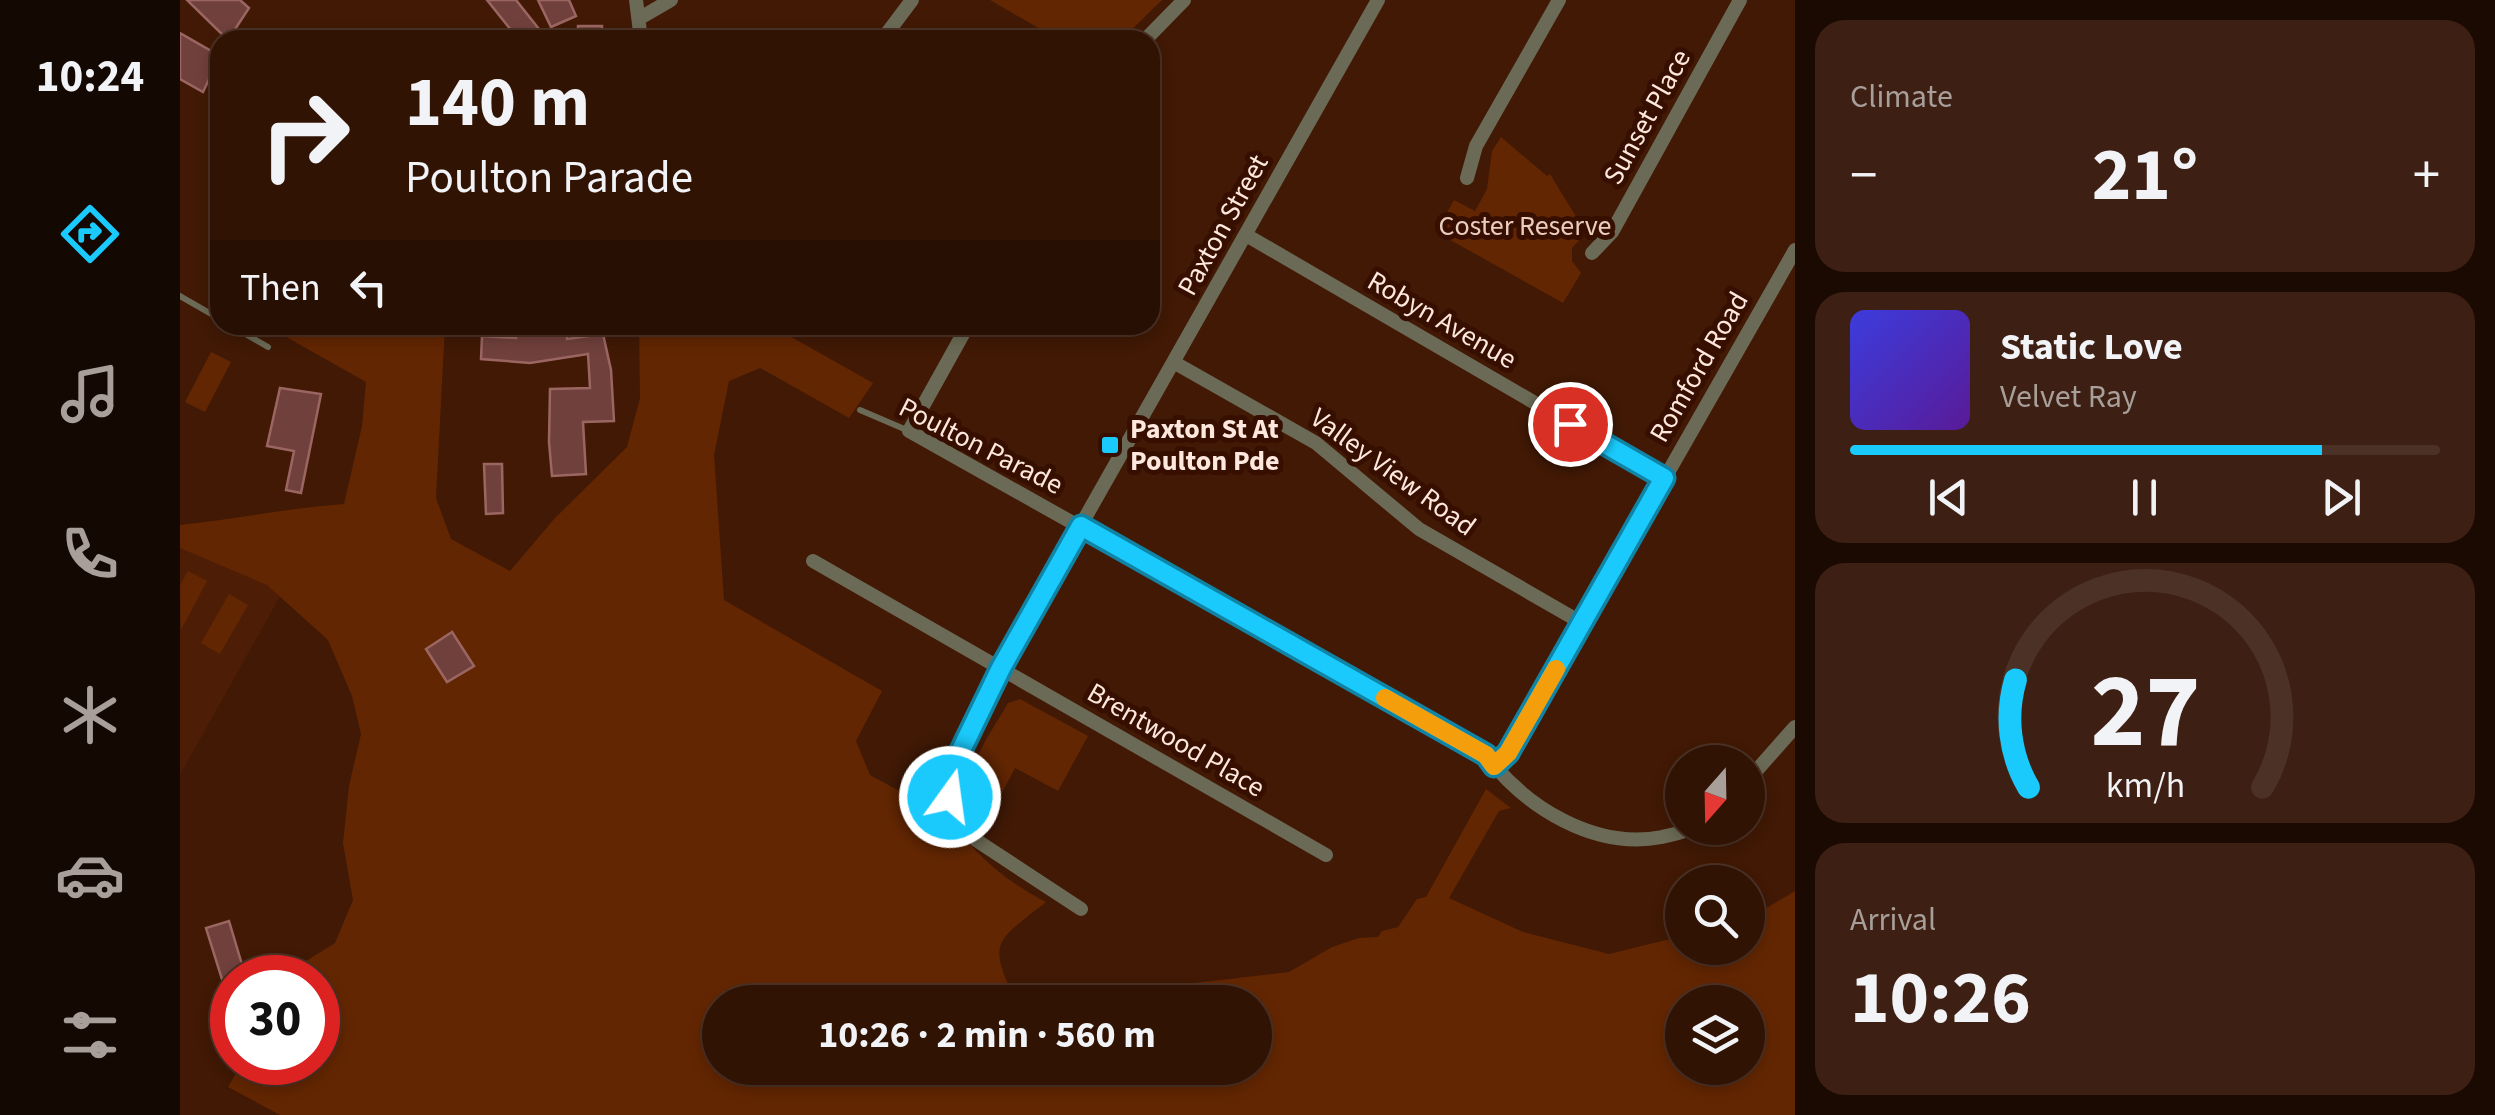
<!DOCTYPE html>
<meta charset="utf-8">
<style>
:root{--surface:#311304;--page:#3d2013;--text:#f1f3f6;--muted:#a89e9a;--line:#4c3226;--accent:#1acafc}
body{margin:0;font-family:"Source Sans 3",sans-serif;background:var(--page);color:var(--text);height:100vh;display:flex;flex-direction:column;font-size:38px;white-space:nowrap}
*{box-sizing:border-box;margin:0}
p{font-size:32px;color:var(--muted)}
.icon{flex:none;width:55px;height:55px;fill:none;stroke:currentColor;stroke-width:2;stroke-linecap:round;stroke-linejoin:round}
.map{position:relative;flex:1;overflow:hidden}
.panel{display:flex;flex-direction:column;gap:20px;padding:20px;background:#1b0a02;width:700px}
.panel>*{flex:none}
.guide{position:absolute;left:30px;top:30px;width:950px;height:305px;border-radius:30px;box-shadow:0 5px 15px #0003,0 0 0 2px var(--line);background:#311304;color:var(--text);overflow:hidden}
.needle{width:65px;rotate:200deg}
.fabs{position:absolute;left:1485px;top:745px;display:grid;gap:20px}
.fabs a{display:grid;place-items:center;width:100px;height:100px;border-radius:50%;background:var(--surface);box-shadow:0 5px 15px #0003,0 0 0 2px var(--line);font-size:50px}
.speed{position:absolute;left:30px;top:955px;display:flex;gap:20px;font-size:50px;font-weight:700;text-align:center}
.speed>*{display:grid;place-content:center;width:130px;height:130px;border-radius:50%;background:var(--surface);box-shadow:0 5px 15px #0003,0 0 0 2px var(--line);line-height:1}
.speed .limit{border:15px solid #d22;background:#fff;color:#111}
.pin{position:absolute;display:grid;place-items:center;width:85px;height:85px;color:#fff;margin:-42px;border:5px solid #fff;border-radius:50%;box-shadow:0 2px 10px #0007}
.me{position:absolute;width:110px;margin:-55px;rotate:14deg;stroke-linejoin:round;filter:drop-shadow(0 0 8px #0008)}
.turn{display:flex;align-items:center;gap:35px;height:210px;padding:0 30px;font-size:45px}
.turn .icon{width:130px;height:130px;stroke-width:2.5}
.turn b{display:block;font-size:70px;line-height:85px}
.then{display:flex;align-items:center;height:95px;padding:0 30px;background:#0003;gap:20px;font-size:38px}
.big{font-size:75px;font-weight:700;line-height:1.1}
.panel .card{flex:1;display:flex;flex-direction:column;justify-content:center;gap:15px;min-width:0;padding:0 35px;border-radius:30px;background:var(--page)}
.panel .dial{align-items:center;gap:0}
.dial svg{height:260px;overflow:visible;fill:none;stroke:var(--line);stroke-width:7;stroke-linecap:round;text-anchor:middle}
.dial text{fill:var(--text);stroke:none}
.song{display:flex;align-items:center;gap:30px}
.cover{width:120px;height:120px;border-radius:15px;background:linear-gradient(135deg,hsl(240 70% 55%),hsl(270 70% 35%))}
.played{height:10px;border-radius:5px;background:linear-gradient(90deg,var(--accent) 80%,var(--line) 80%)}
.keys{display:flex;justify-content:space-around;direction:ltr}
.heat{display:flex;justify-content:space-between;align-items:center;font-size:55px;direction:ltr}
.trip{position:absolute;left:522px;top:985px;width:570px;height:100px;border-radius:50px;background:var(--surface);box-shadow:0 5px 15px #0003,0 0 0 2px var(--line);font-weight:700;line-height:100px;text-align:center}
main{display:flex;flex:1;min-height:0}
.dock{display:flex;flex-direction:column;width:180px;justify-content:space-around;align-items:center;background:#140802;color:var(--muted)}
.dock .icon{width:70px;height:70px}
.dock .active{color:var(--accent)}
.dock b{font-size:45px;color:var(--text)}
.map>svg:first-child{display:block}
.built{fill:#4d1e05}
.green{fill:#632602;fill-rule:evenodd}
.building{fill:#70403c;stroke:#9b6662;stroke-width:2.5}
.lines{fill:none;stroke-linecap:round;stroke-linejoin:round}
.service{stroke:#6b6a56;stroke-width:6}
.minor{stroke:#6b6a56;stroke-width:14}
.route-casing{stroke:#1183a4;stroke-width:25}
.route{stroke:#1acafc;stroke-width:18}
.slow{stroke:#f59e0b;stroke-width:18}
.poi-dot{fill:#1acafc;stroke:#360f00;stroke-width:4}
.labels{text-anchor:middle;dominant-baseline:central;stroke-width:10;stroke-linejoin:round;paint-order:stroke}
.street-label{font-size:28px;fill:#fee8de;stroke:#360f00}
.park-label{font-size:28px;fill:#eacdc0;stroke:#360f00}
.poi-label{font-size:28px;font-weight:bold;fill:#fee8de;stroke:#360f00;text-anchor:start}
</style>
<main>
<nav class="dock">
<b>10:24</b>
<svg class="icon active" aria-label="directions" viewBox="0 0 24 24"><path d="M12 3l9 9-9 9-9-9zM9 14v-3h6M13 9l2 2-2 2"/></svg>
<svg class="icon" aria-label="music" viewBox="0 0 24 24"><path d="M9 18V5l10-2v13"/><circle cx="6" cy="18" r="3"/><circle cx="16" cy="16" r="3"/></svg>
<svg class="icon" aria-label="phone" viewBox="0 0 24 24"><path d="M5 4h4l2 5-3 2q2 4 5 5l2-3 5 2v4C11 20 4 13 5 4z"/></svg>
<svg class="icon" aria-label="climate" viewBox="0 0 24 24"><path d="M12 3v18M4 7l16 10M4 17L20 7"/></svg>
<svg class="icon" aria-label="car" viewBox="0 0 24 24"><path d="M5 17H2v-5l4-1 3-4h7l3 4 3 1v5h-3M9 17h6M6 11h13"/><circle cx="7" cy="17" r="2"/><circle cx="17" cy="17" r="2"/></svg>
<svg class="icon" aria-label="filters" viewBox="0 0 24 24"><path d="M4 7h16M4 17h16"/><circle cx="9" cy="7" r="2"/><circle cx="15" cy="17" r="2"/></svg>
</nav>
<div class="map">
<svg width="1615" height="1115" viewBox="0 0 1615 1115">
<rect width="100%" height="100%" fill="#411905"/>
<polygon class="built" points="0,534 103,591 0,775"/>
<g class="green">
<polygon points="810,0 982,0 941,40 879,40"/>
<polygon points="1321,137 1367,176 1370,174 1406,233 1392,248 1392,261 1401,273 1383,303 1256,232 1274,200 1295,211 1307,189 1312,151"/>
<path d="M85,325H265L256,498L271,539L330,571L375,518L447,447L460,398L459,325H590L693,383L669,418L580,368L549,381L534,455L544,600L702,691L676,741L690,775L760,813L765,812C790,851 825,881 866,902C815,943 807,940 836,1002H540V1068H1075V1002H851L1109,972L1152,947L1179,938L1198,937L1202,931L1218,927L1237,899L1246,897L1306,789L1331,808L1319,811L1269,898L1343,932L1429,954L1502,936V948H1568V919L1615,891V1115H100L48,1087L62,1063L138,1062V978L112,977L118,966L155,943L173,900L163,843L169,786L181,734L172,696L148,640L87,585L0,548V525C56,519 109,508 164,504L182,426L186,382ZM1502,1002H1568V1068H1502Z"/>
<polygon points="31,352 51,362 25,412 5,402"/>
<polygon points="8,571 27,581 1,630 0,585"/>
<polygon points="49,594 68,605 40,654 21,643"/>
<path d="M840,699L908,736L878,791L835,768L808,820C769,783 808,739 828,703Z"/>
</g>
<g class="building">
<polygon points="7,0 60,0 69,8 48,40"/>
<polygon points="307,0 336,0 359,29 345,40 339,40"/>
<polygon points="358,0 389,0 396,16 371,27"/>
<rect x="398" y="26" width="24" height="14"/>
<polygon points="0,33 40,56 23,92 0,79"/>
<polygon points="336,325 387,325 387,339 423,334 431,370 434,421 403,422 406,474 372,476 369,442 370,389 410,388 408,354 350,363 301,359 302,336 336,338"/>
<polygon points="100,388 141,394 121,493 106,490 114,451 87,446"/>
<polygon points="304,464 322,464 323,513 306,514"/>
<polygon points="272,632 294,666 267,682 246,649"/>
<polygon points="49,921 66,978 52,978 52,1004 50,1005 26,928"/>
</g>
<g class="lines">
<g class="service">
<polyline points="0,296 40,319"/>
<polyline points="50,325 88,347"/>
<polyline points="680,410 729,431"/>
</g>
<g class="minor">
<polyline points="456,0 461,40"/>
<polyline points="460,18 491,0"/>
<polyline points="702,40 732,0"/>
<polyline points="965,40 1004,0"/>
<polyline points="1287,178 1296,146 1379,0"/>
<polyline points="1066,235 1484,478"/>
<polyline points="1412,253 1432,232 1560,0"/>
<path d="M788,325L729,431L1306,755C1346,808 1415,850 1482,837C1493,834 1503,833 1512,828"/>
<polyline points="995,363 1136,443 1239,529 1402,623"/>
<polyline points="633,561 1146,855"/>
<polyline points="1314,766 1328,753 1615,250"/>
<polyline points="1568,780 1615,727"/>
<polyline points="901,909 796,840 770,797 770,773 845,624 1198,0"/>
</g>
</g>
<g class="lines">
<defs>
<polyline id="route" points="770,797 770,773 821,668 901,526 1306,755 1314,766 1328,753 1484,478 1390,424"/>
</defs>
<use href="#route" class="route-casing"/>
<use href="#route" class="route"/>
<polyline class="slow" points="1205,698 1306,755 1314,766 1328,753 1376,669"/>
</g>
<rect class="poi-dot" x="920" y="435" width="20" height="20" rx="5"/>
<g class="labels">
<g class="street-label">
<text transform="translate(1467 117) rotate(-61)">Sunset Place</text>
<text transform="translate(1043 225) rotate(-61)">Paxton Street</text>
<text transform="translate(1262 320) rotate(30)">Robyn Avenue</text>
<text transform="translate(1519 367) rotate(-60)">Romford Road</text>
<text transform="translate(801 446) rotate(27)">Poulton Parade</text>
<text transform="translate(1213 472) rotate(36)">Valley View Road</text>
<text transform="translate(996 740) rotate(30)">Brentwood Place</text>
</g>
<g class="park-label">
<text x="1345" y="226">Coster Reserve</text>
</g>
<g class="poi-label">
<text x="950" y="429">Paxton St At<tspan x="950" dy="32">Poulton Pde</tspan></text>
</g>
</g>
</svg>
<div class="fabs">
<a><svg class="needle" viewBox="-14 -14 28 28"><path d="M0-13l5 13h-10z" fill="#e53935"/><path d="M0 13l5-13h-10z" fill="#a89e9a"/></svg></a>
<a><svg class="icon" aria-label="search" viewBox="0 0 24 24"><circle cx="10" cy="10" r="6"/><path d="M15 15l6 6"/></svg></a>
<a><svg class="icon" aria-label="layers" viewBox="0 0 24 24"><path d="M12 4l9 5-9 5-9-5zM3 14l9 5 9-5"/></svg></a>
</div>
<div class="speed"><div class="limit">30</div></div>
<div class="pin" style="left:1390px;top:424px;background:#d93025"><svg class="icon" aria-label="arrive" viewBox="0 0 24 24"><path d="M6 21V4h12l-3 4 3 4H6"/></svg></div>
<svg class="me" style="left:770px;top:797px" viewBox="-20 -20 40 40"><circle r="17" fill="#1acafc" stroke="#fff" stroke-width="3"/><path d="M0-11L8 9 0 5-8 9z" fill="#fff"/></svg>
<div class="trip">10:26 · 2 min · 560 m</div>
<div class="guide">
<div class="turn"><svg class="icon" aria-label="right" viewBox="0 0 24 24"><path d="M7 20v-9h11M14 6l5 5-5 5"/></svg><div><b>140 m</b>Poulton Parade</div></div>
<div class="then">Then<svg class="icon" aria-label="left" viewBox="0 0 24 24"><path d="M17 20v-9H6M10 6l-5 5 5 5"/></svg></div>
</div>
</div>
<section class="panel">
<div class="card"><p>Climate</p>
<div class="heat"><a>−</a><b class="big">21°</b><a>+</a></div>
</div>
<div class="card">
<div class="song"><i class="cover"></i><div><b>Static Love</b><p>Velvet Ray</p></div></div>
<div class="played"></div>
<div class="keys"><svg class="icon" aria-label="previous" viewBox="0 0 24 24"><path d="M18 5L8 12l10 7zM5 5v14"/></svg><svg class="icon" aria-label="pause" viewBox="0 0 24 24"><path d="M8 5v14M16 5v14"/></svg><svg class="icon" aria-label="next" viewBox="0 0 24 24"><path d="M6 5l10 7-10 7zM19 5v14"/></svg></div>
</div>
<div class="card dial"><svg viewBox="0 0 100 80">
<path d="M14 69A42 42 0 1 1 86 69"/>
<path d="M14 69A42 42 0 0 1 10 36" stroke="#1acafc"/>
<text x="50" y="56" font-size="32" font-weight="700">27</text>
<text x="50" y="72" font-size="11">km/h</text>
</svg></div>
<div class="card"><p>Arrival</p><b class="big">10:26</b></div>
</section>
</main>
